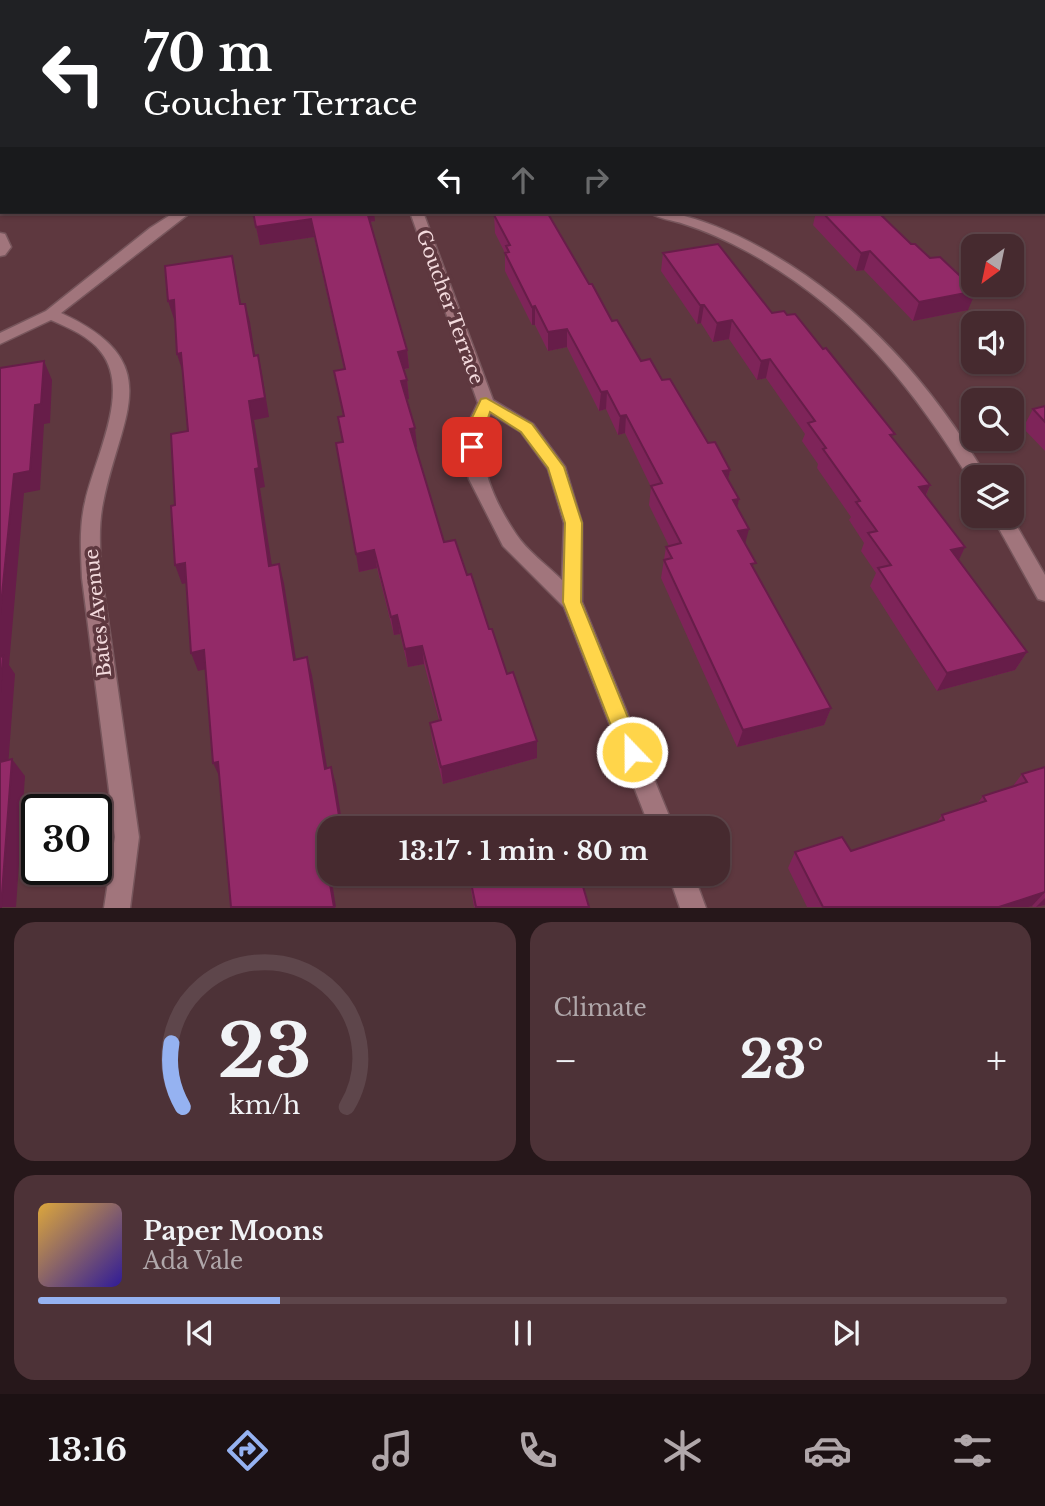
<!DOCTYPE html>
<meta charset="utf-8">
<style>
:root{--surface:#462a2f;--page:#4d3237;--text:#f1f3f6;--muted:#b0a7aa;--line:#5e464b;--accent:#95b2f1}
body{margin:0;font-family:"Libre Baskerville",serif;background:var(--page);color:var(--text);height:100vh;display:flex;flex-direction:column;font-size:26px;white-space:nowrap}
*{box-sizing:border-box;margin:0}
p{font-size:23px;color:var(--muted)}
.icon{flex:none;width:38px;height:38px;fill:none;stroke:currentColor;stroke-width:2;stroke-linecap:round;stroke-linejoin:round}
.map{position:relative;height:908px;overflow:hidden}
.details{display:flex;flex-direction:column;gap:14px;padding:14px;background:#26171a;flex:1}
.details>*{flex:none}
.guide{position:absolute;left:0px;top:0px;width:1046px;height:214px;box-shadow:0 2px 5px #0004,0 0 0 2px var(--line);background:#202124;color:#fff;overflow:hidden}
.needle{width:46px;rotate:213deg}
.tools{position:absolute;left:961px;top:234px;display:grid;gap:14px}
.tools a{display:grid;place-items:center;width:63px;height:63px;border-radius:14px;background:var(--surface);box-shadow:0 2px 5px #0004,0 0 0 2px var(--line);font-size:35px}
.speed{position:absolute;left:21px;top:794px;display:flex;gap:14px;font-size:35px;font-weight:700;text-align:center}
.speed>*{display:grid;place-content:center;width:91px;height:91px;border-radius:50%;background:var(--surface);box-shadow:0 2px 5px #0004,0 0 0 2px var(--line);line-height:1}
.speed .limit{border:4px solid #111;border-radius:10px;background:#fff;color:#111}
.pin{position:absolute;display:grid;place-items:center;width:60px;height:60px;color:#fff;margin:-30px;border-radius:14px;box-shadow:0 4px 10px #0006}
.me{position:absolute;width:77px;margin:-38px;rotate:338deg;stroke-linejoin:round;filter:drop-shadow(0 0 5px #0008)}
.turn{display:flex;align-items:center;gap:24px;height:147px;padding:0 28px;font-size:32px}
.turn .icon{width:91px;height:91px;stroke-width:2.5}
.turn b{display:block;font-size:49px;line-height:60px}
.lanes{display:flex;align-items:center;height:66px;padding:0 28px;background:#0003;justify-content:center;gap:35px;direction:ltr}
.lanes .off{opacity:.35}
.big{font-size:52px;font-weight:700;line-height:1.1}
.details .card{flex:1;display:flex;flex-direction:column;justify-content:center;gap:10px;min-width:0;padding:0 24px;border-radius:21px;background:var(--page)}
.details .dial{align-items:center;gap:0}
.dial svg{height:182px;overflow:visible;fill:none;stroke:var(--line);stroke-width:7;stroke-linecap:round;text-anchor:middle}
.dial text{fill:var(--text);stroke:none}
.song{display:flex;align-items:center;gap:21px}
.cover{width:84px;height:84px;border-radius:10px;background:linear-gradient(135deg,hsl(40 70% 55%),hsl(250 70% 35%))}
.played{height:7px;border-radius:4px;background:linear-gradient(90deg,var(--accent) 25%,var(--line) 25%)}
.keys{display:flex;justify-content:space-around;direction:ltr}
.heat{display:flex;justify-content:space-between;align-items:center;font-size:38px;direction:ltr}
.details .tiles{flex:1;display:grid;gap:14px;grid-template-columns:1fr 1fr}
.card:last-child{grid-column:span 2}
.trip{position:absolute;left:317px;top:816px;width:413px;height:70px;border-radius:21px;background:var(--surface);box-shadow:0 2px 5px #0004,0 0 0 2px var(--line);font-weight:700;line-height:70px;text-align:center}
.menu{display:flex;height:112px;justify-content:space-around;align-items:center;background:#1c1113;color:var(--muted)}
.menu .icon{width:49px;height:49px}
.menu .selected{color:var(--accent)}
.menu b{font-size:32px;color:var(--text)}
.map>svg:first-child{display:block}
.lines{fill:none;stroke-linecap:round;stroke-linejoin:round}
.service-casing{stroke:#77565c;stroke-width:3}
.minor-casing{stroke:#77565c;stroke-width:3}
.motorway-casing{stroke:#77565c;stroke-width:3}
.service{fill:#a1757c;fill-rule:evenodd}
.minor{fill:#a1757c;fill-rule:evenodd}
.motorway{fill:#bf9fdc;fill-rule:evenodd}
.wall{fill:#7e2459}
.shaded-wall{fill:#671d49}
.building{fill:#932a68;stroke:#671d49;stroke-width:2}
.route{fill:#ffd54a;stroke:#a68a30;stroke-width:2}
.labels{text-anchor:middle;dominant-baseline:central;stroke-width:7;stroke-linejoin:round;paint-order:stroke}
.street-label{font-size:19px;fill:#f3dadd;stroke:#5e383f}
</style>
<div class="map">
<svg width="1045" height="908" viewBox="0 0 1045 908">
<rect width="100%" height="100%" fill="#5e383f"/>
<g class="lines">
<defs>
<rect id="service" x="0" y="54" width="2" height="6"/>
<g id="minor">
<rect x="0" y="179" width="2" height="8"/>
<path d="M175,212H191L61,313C170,363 120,415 103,503C98,528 100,553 102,578L139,837L130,908H104L115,837L82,578C81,553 79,527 85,502C94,459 132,391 101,352C89,336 69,328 51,320L0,344V333L46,311L150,228Z"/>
<path d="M410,212H423L493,400L533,424L565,467L582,523V602L674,828H650L564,607L503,546L469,479L463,447L467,426L478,403ZM490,413L521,432L548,469L564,523L562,580C548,566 527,551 516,534C492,498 472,455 490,413Z"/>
<path d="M649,212C680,211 709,223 736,235C845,287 927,375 987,478H973L972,483C912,386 849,307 748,252C728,241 706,231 684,224C673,220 658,219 649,212Z"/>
<polygon points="0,233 5,234 11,247 5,255 0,256"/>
<polygon points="992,516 1011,516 1045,575 1045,601 1038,599"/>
<polygon points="668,873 693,873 706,908 680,908"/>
</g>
<g id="motorway">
<polygon points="218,0 231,0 232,2 220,2"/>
<polygon points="487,0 507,0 508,2 489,2"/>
<polygon points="839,0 857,0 858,2 841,2"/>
</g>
</defs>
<use href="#service" class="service-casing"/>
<use href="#minor" class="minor-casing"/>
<use href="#motorway" class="motorway-casing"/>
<use href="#service" class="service"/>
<use href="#minor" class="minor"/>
<use href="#motorway" class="motorway"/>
</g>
<g class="wall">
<polygon points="0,96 2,97 2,165 0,165"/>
<polygon points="253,212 375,221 370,222 407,350 409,368 404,370 407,380 409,399 406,399 417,447 415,448 426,484 444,542 467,575 507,674 537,758 443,784 432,740 430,723 439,720 424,664 408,667 400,634 394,635 377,568 359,572 343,442 343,416 334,371 344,369 314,237 260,245"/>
<polygon points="816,212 870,212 930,258 968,310 913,321 864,270 856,271 813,225"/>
<polygon points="494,215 589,284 612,321 641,361 662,380 708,443 730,470 728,480 739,499 737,508 745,544 754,570 831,708 824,725 737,747 661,578 666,547 669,546 649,505 651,487 625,433 618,435 606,409 599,411 567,347 548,351 535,325 532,325 505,271 505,253 495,233"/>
<polygon points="663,253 772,313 893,438 930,485 926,496 965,547 958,561 1027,652 1015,670 937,691 870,586 876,573 861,551 864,543 849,520 851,517 817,468 818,464 802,441 805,434 766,378 757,380 729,339 713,342 701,323 697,324 661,271"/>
<polygon points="1045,406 1045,451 1023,428 1033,409"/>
<polygon points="1045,767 1045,905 1039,907 1033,907 1032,906 1028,907 807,907 788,868 795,852 851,851 937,822 942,815 977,804 983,796 1013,786 1022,774"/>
<polygon points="468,873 579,873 589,907 474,907"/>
</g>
<g class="shaded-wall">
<polygon points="366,212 374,212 375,221 368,222"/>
<polygon points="311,219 314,237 260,245 256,227"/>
<polygon points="870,251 864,270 856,271 861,253"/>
<polygon points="232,256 236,274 244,323 240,304"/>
<polygon points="976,291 968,310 913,321 919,302"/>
<polygon points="174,300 179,318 174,319 168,301"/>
<polygon points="245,304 250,322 258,375 254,356"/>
<polygon points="700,305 704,305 701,323 697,324"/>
<polygon points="535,306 535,325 532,325 532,307"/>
<polygon points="732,320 729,339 713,342 717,323"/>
<polygon points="567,329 567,347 548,351 548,332"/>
<polygon points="407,350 409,368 400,370 398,352"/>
<polygon points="181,353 183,373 177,354"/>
<polygon points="258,355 262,374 269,417 254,420 265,487 260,488 275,585 269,566 255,469 249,401"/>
<polygon points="770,359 766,378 757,380 761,361"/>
<polygon points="44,361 52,380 50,423 44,424 40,490 24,493 9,665 15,674 7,780 0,771 0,615 14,474"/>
<polygon points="407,380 409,399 403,400 401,381"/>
<polygon points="607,391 606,409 599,411 601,392"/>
<polygon points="626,415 625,433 618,435 620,416"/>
<polygon points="415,428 417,447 412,448 410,429"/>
<polygon points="730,470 726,489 723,471"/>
<polygon points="930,485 922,504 919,487"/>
<polygon points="739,499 735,518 733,500"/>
<polygon points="749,529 744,548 738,531"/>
<polygon points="965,547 956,566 951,550"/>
<polygon points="374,550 377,568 359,572 356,554"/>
<polygon points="185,563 192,582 182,584 175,565"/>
<polygon points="279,564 284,583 299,678 294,660"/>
<polygon points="397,615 400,634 394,635 391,617"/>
<polygon points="422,646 424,664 408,667 405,649"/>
<polygon points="204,650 211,668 198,671 191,653"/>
<polygon points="1027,652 1015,670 937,691 947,673"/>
<polygon points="307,657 312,675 330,785 325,769"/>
<polygon points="831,708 824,725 737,747 743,730"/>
<polygon points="537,741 537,758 443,784 441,767"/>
<polygon points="12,759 25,776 16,907 1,907"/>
<polygon points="218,762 221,780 213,763"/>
<polygon points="331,767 336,784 343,828 341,828"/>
<polygon points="329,866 329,873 351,873 351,876 332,882 336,907 334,907 327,867"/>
<polygon points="1045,892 1032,906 1028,907 999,907"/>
<polygon points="1045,898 1045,905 1036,907"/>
</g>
<g class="building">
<polygon points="0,96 2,97 2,137 0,137"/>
<polygon points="253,212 367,212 407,350 398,352 407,380 401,381 415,428 410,429 444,542 455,540 467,575 471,574 489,629 492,629 507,674 513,672 537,741 441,767 430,723 441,720 422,646 405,649 397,615 391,617 374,550 356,554 336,443 343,442 338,417 344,416 334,371 345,369 311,219 256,227"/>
<polygon points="516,212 547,212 589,284 592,284 612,321 617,320 641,361 650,359 662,380 670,379 708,443 715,442 730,470 723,471 739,499 733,500 749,529 738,531 756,563 751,564 831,708 743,730 664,560 672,558 666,547 681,543 651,486 662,483 626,415 620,416 607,391 601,392 567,329 548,332 535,306 532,307 505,253 509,252 506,246 510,245 494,215"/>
<polygon points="822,212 870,212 873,215 880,214 911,244 915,244 930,258 940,257 976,291 919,302 870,251 861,253"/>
<polygon points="718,244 772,313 784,311 787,315 795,314 823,349 826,348 895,434 890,435 930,485 919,487 965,547 951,550 1027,652 947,673 878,568 891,565 868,533 877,531 856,502 860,501 823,449 826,448 808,423 815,421 770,359 761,361 732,320 717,323 704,305 700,305 663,253"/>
<polygon points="232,256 240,304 245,304 254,356 258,355 265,398 249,401 259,468 255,469 269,566 279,564 294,660 307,657 325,769 331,767 341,828 329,828 329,866 327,867 334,907 231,907 218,762 213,763 204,650 191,653 185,563 175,565 171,506 175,505 171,434 188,431 181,353 177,354 174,300 168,301 165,266"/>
<polygon points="44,361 41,404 35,405 30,471 14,474 0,615 0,368"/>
<polygon points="1045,406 1045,422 1033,409"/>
<polygon points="3,656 0,693 0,657"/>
<polygon points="12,759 1,907 0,907 0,762"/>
<polygon points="1045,767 1045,892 999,907 823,907 795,852 842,837 851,851 944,820 942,815 986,801 983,796 1027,782 1022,774"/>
<polygon points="469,873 579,873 589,907 476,907"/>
</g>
<polygon class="route" points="486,398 532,424 564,467 582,523 581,602 642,752 639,759 632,762 624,759 563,602 565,523 548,468 521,432 490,412 477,451 472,453 464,447 468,426 481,399"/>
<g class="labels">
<g class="street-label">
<text transform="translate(450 307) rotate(70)">Goucher Terrace</text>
<text transform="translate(98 613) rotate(-96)">Bates Avenue</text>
</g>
</g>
</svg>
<div class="tools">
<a><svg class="needle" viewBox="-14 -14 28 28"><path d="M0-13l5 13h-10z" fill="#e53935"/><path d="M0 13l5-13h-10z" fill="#b0a7aa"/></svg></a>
<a><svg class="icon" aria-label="sound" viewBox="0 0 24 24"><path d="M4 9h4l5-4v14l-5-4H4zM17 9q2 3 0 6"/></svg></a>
<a><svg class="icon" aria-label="search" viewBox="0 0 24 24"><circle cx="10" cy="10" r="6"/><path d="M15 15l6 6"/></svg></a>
<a><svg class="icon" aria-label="layers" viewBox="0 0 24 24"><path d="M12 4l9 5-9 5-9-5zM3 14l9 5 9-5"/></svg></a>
</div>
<div class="speed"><div class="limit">30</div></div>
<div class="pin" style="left:472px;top:447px;background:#d93025"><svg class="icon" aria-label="arrive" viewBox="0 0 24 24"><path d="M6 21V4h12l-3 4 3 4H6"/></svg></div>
<svg class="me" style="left:632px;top:752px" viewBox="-20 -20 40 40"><circle r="17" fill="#ffd54a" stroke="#fff" stroke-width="3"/><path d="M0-11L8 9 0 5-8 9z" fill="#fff"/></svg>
<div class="trip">13:17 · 1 min · 80 m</div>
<div class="guide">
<div class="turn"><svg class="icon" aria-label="left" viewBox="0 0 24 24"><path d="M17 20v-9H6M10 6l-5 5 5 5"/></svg><div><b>70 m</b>Goucher Terrace</div></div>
<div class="lanes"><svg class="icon" aria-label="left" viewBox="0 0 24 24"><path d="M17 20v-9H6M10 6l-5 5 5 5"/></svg><svg class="icon off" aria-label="ahead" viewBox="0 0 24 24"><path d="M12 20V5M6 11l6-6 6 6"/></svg><svg class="icon off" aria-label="right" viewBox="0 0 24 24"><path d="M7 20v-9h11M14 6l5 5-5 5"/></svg></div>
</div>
</div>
<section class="details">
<div class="tiles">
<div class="card dial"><svg viewBox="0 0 100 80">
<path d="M14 69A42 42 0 1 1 86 69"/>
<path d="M14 69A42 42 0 0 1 9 41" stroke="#95b2f1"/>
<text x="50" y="56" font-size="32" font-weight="700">23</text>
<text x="50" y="72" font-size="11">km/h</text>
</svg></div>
<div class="card"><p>Climate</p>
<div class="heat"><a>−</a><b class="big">23°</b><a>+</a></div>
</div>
<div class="card">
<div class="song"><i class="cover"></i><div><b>Paper Moons</b><p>Ada Vale</p></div></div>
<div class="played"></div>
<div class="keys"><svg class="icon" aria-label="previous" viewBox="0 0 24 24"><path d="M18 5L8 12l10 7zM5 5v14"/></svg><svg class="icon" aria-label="pause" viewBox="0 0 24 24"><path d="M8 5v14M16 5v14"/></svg><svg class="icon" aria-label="next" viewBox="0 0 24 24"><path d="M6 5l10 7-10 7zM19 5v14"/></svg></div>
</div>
</div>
</section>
<nav class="menu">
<b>13:16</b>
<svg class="icon selected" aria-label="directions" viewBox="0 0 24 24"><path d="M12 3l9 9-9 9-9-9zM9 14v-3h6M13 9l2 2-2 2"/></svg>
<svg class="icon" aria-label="music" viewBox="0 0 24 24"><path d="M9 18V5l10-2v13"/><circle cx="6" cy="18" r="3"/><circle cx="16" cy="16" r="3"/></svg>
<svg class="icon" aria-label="phone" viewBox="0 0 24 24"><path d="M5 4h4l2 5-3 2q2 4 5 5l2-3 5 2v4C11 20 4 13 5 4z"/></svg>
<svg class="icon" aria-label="climate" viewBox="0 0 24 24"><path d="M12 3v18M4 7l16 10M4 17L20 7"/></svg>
<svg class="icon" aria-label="car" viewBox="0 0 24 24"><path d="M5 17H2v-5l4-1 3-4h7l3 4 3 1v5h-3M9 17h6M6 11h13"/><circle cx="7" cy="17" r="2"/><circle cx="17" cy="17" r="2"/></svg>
<svg class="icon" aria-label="filters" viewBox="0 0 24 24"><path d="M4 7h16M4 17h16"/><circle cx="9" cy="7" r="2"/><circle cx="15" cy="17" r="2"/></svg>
</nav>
